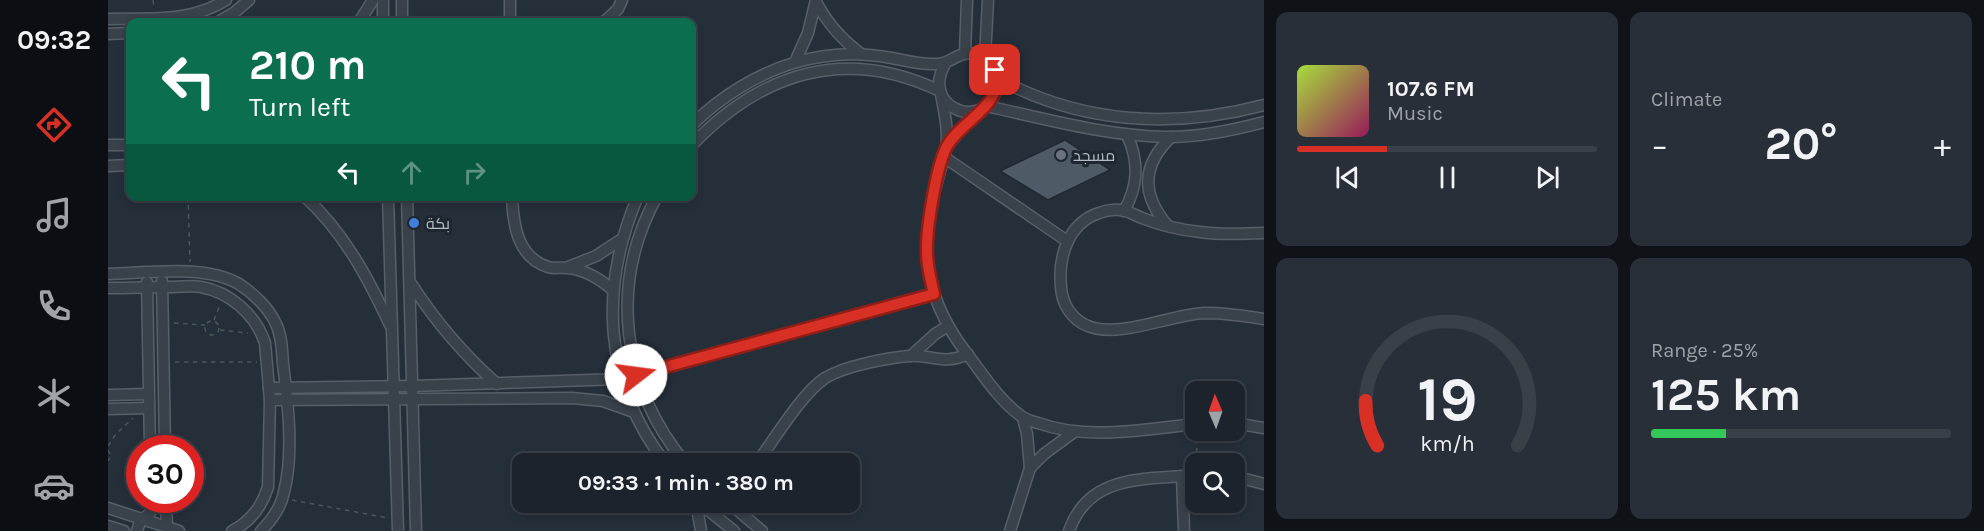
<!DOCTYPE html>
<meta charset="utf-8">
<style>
:root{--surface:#1c232c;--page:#292f38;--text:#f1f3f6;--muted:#a0a4a9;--line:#3a4048;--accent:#d93025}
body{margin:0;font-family:Karla,Cairo,sans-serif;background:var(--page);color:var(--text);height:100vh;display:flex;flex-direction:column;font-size:22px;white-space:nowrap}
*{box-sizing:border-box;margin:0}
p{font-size:20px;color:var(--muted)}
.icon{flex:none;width:33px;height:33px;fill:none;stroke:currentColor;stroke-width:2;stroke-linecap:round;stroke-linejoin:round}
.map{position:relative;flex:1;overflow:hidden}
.details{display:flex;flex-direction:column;gap:12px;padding:12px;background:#0f1318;width:720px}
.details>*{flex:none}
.top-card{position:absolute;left:18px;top:18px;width:570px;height:183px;border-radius:12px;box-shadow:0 3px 9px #0003,0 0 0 2px var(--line);background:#0b6e4f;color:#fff;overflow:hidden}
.needle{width:39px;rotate:358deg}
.buttons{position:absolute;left:1077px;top:381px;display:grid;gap:12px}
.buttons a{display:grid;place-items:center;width:60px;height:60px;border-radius:12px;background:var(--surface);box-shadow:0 3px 9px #0003,0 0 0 2px var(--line);font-size:30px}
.speed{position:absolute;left:18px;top:435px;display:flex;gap:12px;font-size:30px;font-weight:700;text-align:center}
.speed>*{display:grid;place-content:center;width:78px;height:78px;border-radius:50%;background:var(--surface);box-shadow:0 3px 9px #0003,0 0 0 2px var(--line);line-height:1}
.speed .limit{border:9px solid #d22;background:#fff;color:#111}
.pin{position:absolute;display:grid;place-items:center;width:51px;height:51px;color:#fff;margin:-26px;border-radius:12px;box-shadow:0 3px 9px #0006}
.me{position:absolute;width:66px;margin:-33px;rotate:75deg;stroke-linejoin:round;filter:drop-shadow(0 0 4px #0008)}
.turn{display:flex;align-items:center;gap:21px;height:126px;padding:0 24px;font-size:27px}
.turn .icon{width:78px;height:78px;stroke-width:2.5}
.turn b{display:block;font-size:42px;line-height:51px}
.lanes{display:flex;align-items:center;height:57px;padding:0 24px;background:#0003;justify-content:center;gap:30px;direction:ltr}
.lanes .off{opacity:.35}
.big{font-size:45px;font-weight:700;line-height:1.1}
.details .tile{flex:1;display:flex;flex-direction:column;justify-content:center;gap:9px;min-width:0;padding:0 21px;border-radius:12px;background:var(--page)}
.details .dial{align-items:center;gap:0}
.dial svg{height:156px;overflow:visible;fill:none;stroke:var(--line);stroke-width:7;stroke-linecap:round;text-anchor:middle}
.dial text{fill:var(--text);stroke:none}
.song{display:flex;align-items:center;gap:18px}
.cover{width:72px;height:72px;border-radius:9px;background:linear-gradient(135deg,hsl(80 70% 55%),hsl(330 70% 35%))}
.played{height:6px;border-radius:3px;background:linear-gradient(90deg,var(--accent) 30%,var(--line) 30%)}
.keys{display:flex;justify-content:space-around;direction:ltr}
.heat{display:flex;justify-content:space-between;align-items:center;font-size:33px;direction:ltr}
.charge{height:9px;border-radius:4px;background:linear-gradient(90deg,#34c759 25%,var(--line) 0)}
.details .tiles{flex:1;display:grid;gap:12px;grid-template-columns:repeat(2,1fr)}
.trip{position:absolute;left:404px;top:453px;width:348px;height:60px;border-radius:12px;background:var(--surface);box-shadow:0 3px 9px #0003,0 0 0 2px var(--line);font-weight:700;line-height:60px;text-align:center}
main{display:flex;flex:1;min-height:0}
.tabs{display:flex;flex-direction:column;width:108px;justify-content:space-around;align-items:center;background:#0b0e12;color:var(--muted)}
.tabs .icon{width:42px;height:42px}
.tabs .on{color:var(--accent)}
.tabs b{font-size:27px;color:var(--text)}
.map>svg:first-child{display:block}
.building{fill:#4e5a65;stroke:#202831;stroke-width:1.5}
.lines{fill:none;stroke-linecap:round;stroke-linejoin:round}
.minor-casing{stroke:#575f68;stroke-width:13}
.path{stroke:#47595a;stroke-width:1.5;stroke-dasharray:4.5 4.5;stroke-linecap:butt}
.minor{stroke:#39414a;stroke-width:10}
.route-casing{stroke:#8d1f18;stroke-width:15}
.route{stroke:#d93025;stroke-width:10}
.worship-dot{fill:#6b7280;stroke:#1e262f;stroke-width:2}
.shop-dot{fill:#3f7fe0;stroke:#1e262f;stroke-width:2}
.labels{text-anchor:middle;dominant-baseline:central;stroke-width:6;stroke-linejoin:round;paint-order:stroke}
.poi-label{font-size:16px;fill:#b4bcc6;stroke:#1e262f;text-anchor:start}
</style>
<main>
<nav class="tabs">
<b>09:32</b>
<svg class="icon on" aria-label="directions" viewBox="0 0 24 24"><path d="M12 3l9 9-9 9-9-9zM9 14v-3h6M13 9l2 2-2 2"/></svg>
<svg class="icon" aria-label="music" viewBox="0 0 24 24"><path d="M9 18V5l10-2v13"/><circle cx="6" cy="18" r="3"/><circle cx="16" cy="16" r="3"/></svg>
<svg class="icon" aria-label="phone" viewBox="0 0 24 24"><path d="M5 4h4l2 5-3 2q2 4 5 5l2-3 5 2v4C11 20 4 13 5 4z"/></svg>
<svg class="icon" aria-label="climate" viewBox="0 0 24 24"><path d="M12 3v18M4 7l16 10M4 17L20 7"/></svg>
<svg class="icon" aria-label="car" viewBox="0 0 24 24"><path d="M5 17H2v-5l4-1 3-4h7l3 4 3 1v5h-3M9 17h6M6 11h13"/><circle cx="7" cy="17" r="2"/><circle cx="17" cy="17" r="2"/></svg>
</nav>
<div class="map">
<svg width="1156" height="531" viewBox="0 0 1156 531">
<rect width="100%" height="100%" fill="#252f3a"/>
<polygon class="building" points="957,140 1002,170 940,200 892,171"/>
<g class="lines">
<defs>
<g id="minor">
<polyline points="275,0 275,22"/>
<polyline points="294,0 294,22"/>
<polyline points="402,0 402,22"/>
<path d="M708,2C720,24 733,39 753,54"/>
<path d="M0,19C42,18 81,23 118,0"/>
<polyline points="110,22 127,12 141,0"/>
<polyline points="251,22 265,0"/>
<polyline points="496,22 510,9 514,0"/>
<polyline points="0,34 22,33"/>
<polyline points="857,53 859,0"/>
<polyline points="877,58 880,0"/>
<polyline points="687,62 700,33 708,0"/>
<path d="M889,78C973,124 1065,129 1156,105"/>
<path d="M833,94C836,111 841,131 838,148C837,157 833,166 831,175C824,199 819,226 819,251C819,289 837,326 860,355C876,376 891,400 913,416C918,420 924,421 930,423C980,441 1036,429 1088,424"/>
<path d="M878,106C938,119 998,136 1060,137C1091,137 1126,130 1156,122"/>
<path d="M584,125C612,97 650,73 689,62C720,53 752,52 784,58C799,61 813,65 829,64C843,64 851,50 867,54C886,59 895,81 885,98C866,129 814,104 837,64"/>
<polyline points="0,145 22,145"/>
<path d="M584,145C654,72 738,46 832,91"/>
<polyline points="838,148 855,127 872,110"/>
<polyline points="836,157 959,241"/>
<polyline points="0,166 22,165"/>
<path d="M196,196C236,232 260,278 282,325"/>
<polyline points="280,196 290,531"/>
<polyline points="299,196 308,531"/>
<path d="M404,196C405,224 409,257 440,267C446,269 452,267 459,268C476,269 492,279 505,290"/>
<path d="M530,196C491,288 495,383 558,464"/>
<path d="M549,196C500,285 514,387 578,464"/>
<path d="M1016,211C1031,185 1031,161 1019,135"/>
<path d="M1059,225C1033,194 1034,165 1063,137"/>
<path d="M1156,233C1135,234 1113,235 1092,232C1073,230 1052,225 1034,218C1029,216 1023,213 1018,211C1009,209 999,210 991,213C960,223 950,257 953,287C954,304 964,320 980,326C1011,339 1064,314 1097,313C1116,313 1137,316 1156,319"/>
<polyline points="460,267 488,256 514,239"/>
<path d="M0,274C39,273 96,264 131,284C145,293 161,308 168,324C174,336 174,351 175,364C180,404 186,453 176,492C173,507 164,520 153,531"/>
<polyline points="54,281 57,448"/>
<polyline points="39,282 42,448"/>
<path d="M302,282C327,321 355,354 389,384"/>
<path d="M0,288C22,288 44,287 65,287C74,287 85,285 93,287C122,292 148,315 157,343L162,400L160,487C154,506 142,522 124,531"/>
<polyline points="803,356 827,334 840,326"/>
<polyline points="161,388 305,386 513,379 826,294"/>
<polyline points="0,395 40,394"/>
<polyline points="162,400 464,398 495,401 526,412"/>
<polyline points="0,409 40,408"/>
<polyline points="1126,423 1156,428"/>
<path d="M648,464C666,440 694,393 717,378C737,366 778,358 801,356C824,354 834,366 860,354"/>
<polyline points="922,468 936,454 966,432"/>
<polyline points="1126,476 1156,484"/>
<polyline points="1074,477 1076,531"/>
<polyline points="58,500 59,527"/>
<polyline points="588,502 593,531"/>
<polyline points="590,502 626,531"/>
<polyline points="620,502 654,531"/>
<polyline points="0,508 71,531"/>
<polyline points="0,526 16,531"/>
<path d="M29,531L33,519C43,515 45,510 44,500"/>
<polyline points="902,531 922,468 919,434 915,418"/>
<path d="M961,531C981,473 1038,480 1088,475"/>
</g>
</defs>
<use href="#minor" class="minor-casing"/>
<g class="path">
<polyline points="45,0 46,8"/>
<polyline points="80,196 82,262"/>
<polyline points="106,320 112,305"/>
<circle cx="104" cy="328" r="7"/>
<polyline points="66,323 97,325"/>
<polyline points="112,330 140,333"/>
<polyline points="67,362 149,362"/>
<polyline points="1088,439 1090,464"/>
<polyline points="0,446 8,434 25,418"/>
<polyline points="0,450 3,456 0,461"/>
<polyline points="184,500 280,518"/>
</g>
<use href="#minor" class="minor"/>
</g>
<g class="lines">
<defs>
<path id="route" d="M528,375L826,294C823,281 819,266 819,253C818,230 828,169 838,148C852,120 898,106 887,70"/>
</defs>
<use href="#route" class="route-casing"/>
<use href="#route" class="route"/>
</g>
<circle class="worship-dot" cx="953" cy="155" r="6"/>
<circle class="shop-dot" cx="306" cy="223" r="6"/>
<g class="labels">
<g class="poi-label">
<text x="965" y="155">مسجد</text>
<text x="318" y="223">بكة</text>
</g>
</g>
</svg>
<div class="buttons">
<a><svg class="needle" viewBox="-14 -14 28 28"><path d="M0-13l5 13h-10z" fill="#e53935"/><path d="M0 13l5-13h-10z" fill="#a0a4a9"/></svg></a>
<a><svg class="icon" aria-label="search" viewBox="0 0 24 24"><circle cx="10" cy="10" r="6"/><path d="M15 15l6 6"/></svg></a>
</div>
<div class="speed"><div class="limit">30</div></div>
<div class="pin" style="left:887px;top:70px;background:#d93025"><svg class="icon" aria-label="arrive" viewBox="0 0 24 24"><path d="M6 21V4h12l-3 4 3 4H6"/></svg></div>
<svg class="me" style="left:528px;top:375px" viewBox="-20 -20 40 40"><circle r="19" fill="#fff"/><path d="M0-13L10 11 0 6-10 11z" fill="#d93025"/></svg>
<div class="trip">09:33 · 1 min · 380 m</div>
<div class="top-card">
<div class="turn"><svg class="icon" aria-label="left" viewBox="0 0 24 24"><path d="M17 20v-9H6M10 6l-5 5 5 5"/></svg><div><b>210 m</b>Turn left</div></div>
<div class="lanes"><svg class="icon" aria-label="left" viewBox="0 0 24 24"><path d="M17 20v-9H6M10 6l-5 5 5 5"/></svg><svg class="icon off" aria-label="ahead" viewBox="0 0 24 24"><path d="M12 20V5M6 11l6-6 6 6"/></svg><svg class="icon off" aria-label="right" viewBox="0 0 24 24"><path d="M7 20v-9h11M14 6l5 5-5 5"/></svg></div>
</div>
</div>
<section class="details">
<div class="tiles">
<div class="tile">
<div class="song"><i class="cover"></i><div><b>107.6 FM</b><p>Music</p></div></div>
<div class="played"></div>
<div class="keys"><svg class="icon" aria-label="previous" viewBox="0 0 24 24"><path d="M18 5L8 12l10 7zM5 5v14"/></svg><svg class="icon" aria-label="pause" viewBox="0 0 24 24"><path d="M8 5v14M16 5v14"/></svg><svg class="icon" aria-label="next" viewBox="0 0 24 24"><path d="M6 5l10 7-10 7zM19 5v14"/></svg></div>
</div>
<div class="tile"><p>Climate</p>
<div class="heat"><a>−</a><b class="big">20°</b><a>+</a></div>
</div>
<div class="tile dial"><svg viewBox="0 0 100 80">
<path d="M14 69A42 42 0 1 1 86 69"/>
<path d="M14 69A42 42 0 0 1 8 46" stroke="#d93025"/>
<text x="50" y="56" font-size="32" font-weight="700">19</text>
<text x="50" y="72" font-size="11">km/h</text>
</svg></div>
<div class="tile"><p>Range · 25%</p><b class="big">125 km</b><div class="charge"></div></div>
</div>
</section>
</main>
